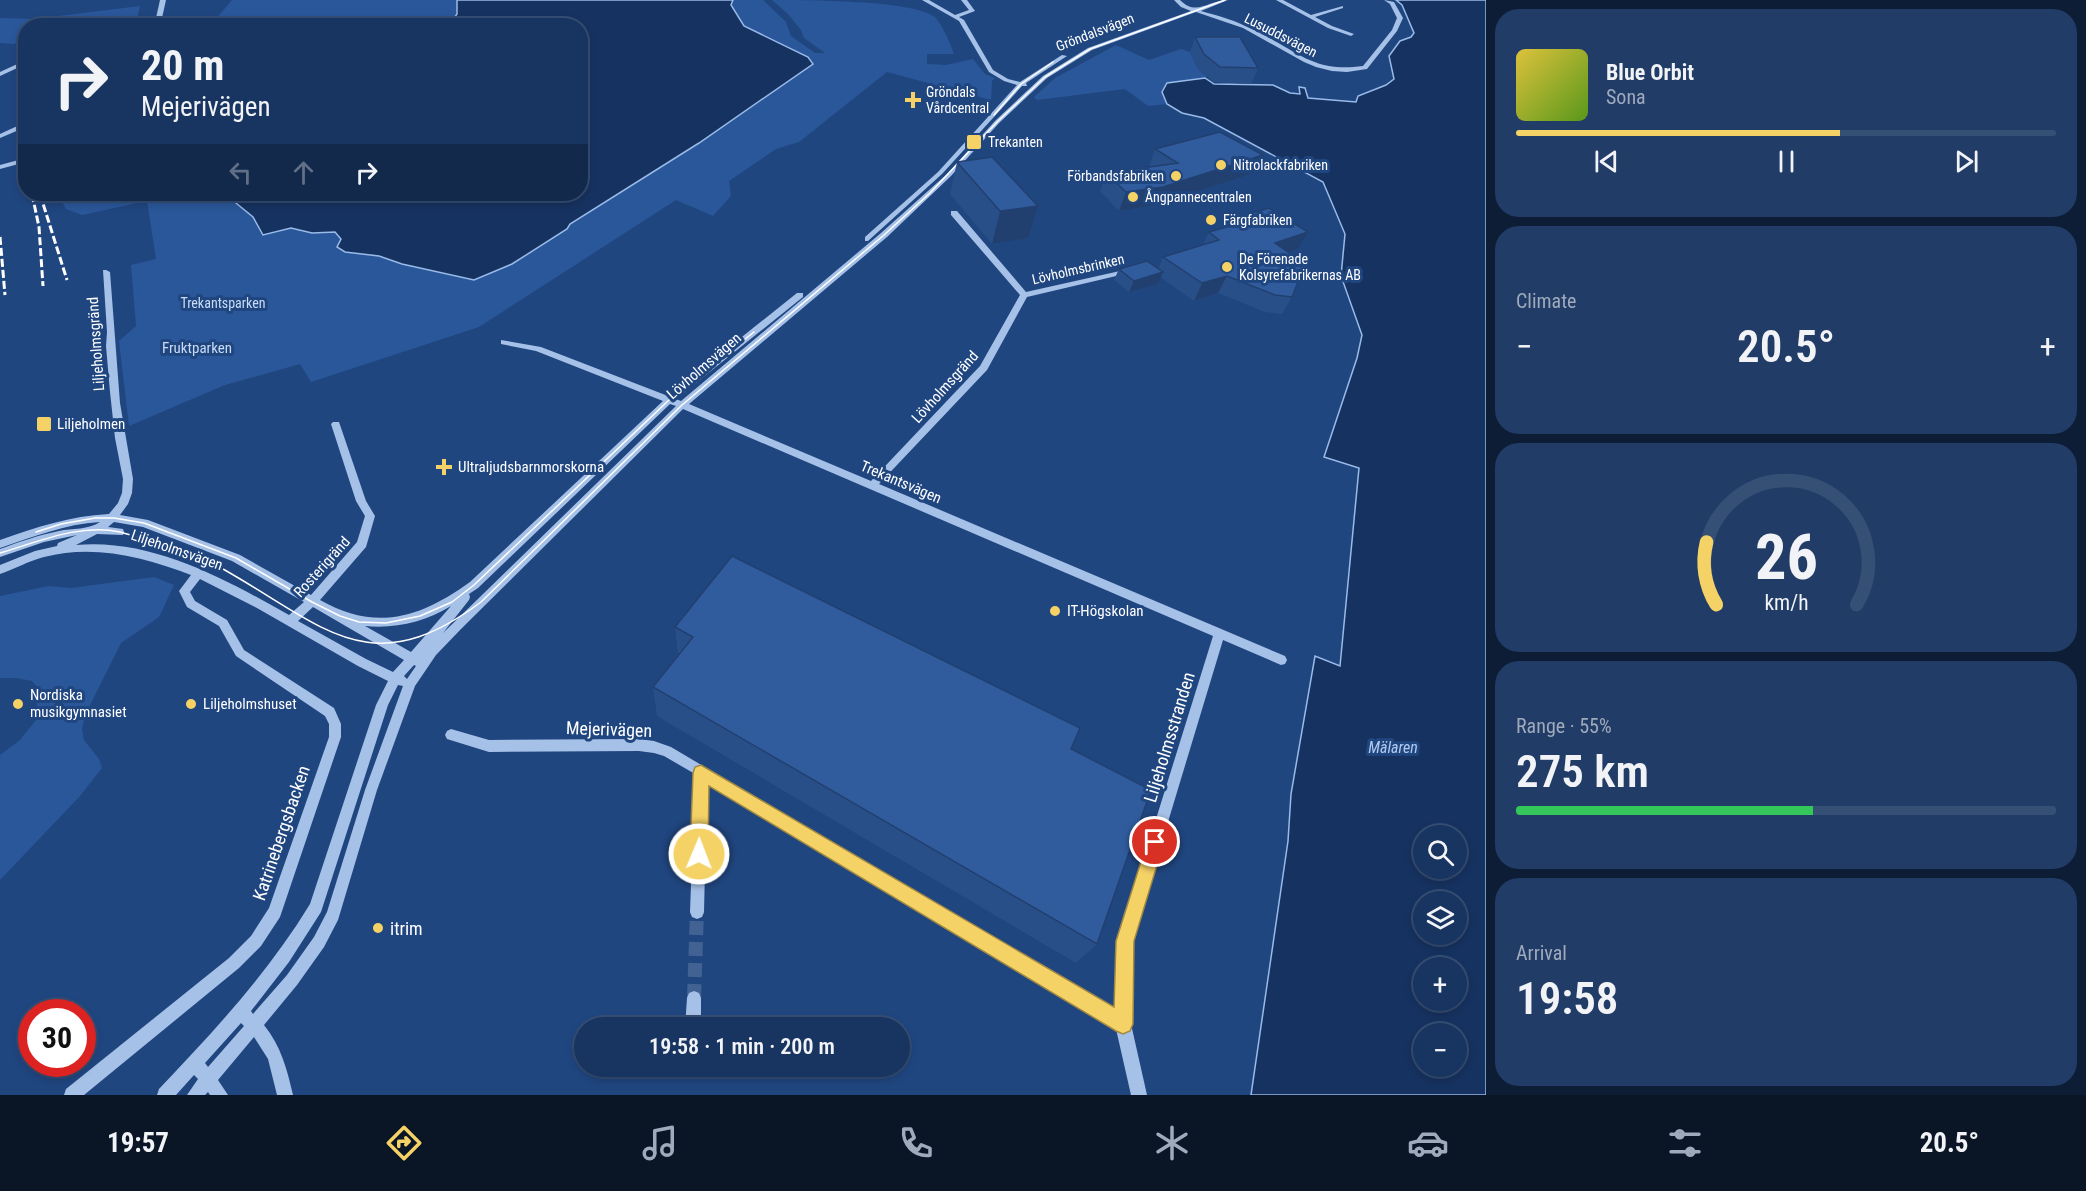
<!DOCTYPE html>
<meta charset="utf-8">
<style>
:root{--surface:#183460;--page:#213c66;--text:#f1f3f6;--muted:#9faabd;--line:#364f75;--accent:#f5d266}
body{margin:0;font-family:"Roboto Condensed",sans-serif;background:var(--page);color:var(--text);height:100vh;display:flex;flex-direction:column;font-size:22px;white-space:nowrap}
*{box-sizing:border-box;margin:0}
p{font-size:20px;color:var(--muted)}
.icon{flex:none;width:33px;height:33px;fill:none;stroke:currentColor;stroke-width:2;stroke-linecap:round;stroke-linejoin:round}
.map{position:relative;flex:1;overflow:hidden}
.panel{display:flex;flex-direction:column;gap:9px;padding:9px;background:#0d1d35;width:600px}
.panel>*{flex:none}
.guide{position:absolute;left:18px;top:18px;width:570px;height:183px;border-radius:24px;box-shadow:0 3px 9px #0003,0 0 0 2px var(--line);background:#183460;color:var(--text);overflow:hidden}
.buttons{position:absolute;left:1413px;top:825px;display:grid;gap:12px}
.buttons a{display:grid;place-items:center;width:54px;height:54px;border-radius:50%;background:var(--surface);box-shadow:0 3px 9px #0003,0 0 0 2px var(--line);font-size:30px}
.speed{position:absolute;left:18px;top:999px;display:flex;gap:12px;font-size:30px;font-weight:700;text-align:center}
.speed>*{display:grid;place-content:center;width:78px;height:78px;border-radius:50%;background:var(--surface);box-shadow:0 3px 9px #0003,0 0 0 2px var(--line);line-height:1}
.speed .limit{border:9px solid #d22;background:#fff;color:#111}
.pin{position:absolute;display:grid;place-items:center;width:51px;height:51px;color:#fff;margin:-26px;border:3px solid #fff;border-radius:50%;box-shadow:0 2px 6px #0007}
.me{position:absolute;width:66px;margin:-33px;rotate:1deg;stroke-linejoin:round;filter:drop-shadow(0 0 4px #0008)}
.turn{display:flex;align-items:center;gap:21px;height:126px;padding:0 24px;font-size:27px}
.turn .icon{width:78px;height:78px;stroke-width:2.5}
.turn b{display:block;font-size:42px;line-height:51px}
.lanes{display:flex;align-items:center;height:57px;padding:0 24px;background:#0003;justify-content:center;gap:30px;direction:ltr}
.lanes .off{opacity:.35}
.big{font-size:45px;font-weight:600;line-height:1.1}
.panel .tile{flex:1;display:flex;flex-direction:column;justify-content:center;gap:9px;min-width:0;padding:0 21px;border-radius:24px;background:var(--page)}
.panel .dial{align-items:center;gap:0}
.dial svg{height:156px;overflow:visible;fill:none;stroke:var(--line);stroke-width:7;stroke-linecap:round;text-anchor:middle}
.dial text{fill:var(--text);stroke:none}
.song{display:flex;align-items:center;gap:18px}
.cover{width:72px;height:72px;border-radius:9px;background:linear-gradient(135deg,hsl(50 70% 55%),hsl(90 70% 35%))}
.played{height:6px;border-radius:3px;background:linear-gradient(90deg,var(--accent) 60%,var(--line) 60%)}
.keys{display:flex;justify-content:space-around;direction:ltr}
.heat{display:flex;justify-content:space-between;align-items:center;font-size:33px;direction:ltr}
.charge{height:9px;border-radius:4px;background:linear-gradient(90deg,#34c759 55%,var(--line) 0)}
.trip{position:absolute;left:574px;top:1017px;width:336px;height:60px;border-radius:30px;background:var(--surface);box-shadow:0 3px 9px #0003,0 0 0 2px var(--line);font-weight:600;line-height:60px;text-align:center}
.tabs{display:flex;height:96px;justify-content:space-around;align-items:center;background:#0a1526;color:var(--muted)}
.tabs .icon{width:42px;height:42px}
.tabs .on{color:var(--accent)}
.tabs b{font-size:27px;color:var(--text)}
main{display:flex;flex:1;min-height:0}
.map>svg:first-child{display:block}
.green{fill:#2a5799}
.water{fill:#163260;stroke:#99bbe9;stroke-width:1.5;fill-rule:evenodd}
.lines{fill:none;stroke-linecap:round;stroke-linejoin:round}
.minor-tunnel{stroke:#416293;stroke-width:14;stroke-dasharray:14 7;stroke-linecap:butt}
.minor{fill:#a6c1e8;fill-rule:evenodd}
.tram{stroke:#fff;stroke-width:1.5}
.rail{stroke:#fff;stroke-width:3;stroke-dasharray:8 3;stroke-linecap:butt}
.wall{fill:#294f88}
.shaded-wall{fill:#22406f}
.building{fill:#305c9e;stroke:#22406f;stroke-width:1.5}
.route{fill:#f5d266;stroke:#9f8842;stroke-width:1.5}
.poi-dot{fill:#f5d266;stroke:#204680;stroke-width:2}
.labels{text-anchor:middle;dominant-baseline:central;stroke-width:6;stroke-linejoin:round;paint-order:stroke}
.far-street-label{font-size:14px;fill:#fff;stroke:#204680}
.far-poi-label{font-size:14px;fill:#fff;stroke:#204680;text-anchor:start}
.far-park-label{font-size:14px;fill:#c9dcf6;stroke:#204680}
.street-label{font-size:15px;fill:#fff;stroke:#204680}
.park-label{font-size:15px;fill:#c9dcf6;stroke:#204680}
.poi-label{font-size:15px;fill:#fff;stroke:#204680;text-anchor:start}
.water-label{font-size:16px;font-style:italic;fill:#b1cbf0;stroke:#204680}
.near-street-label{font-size:18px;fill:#fff;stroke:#204680}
.near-poi-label{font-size:18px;fill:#fff;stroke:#204680;text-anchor:start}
</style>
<main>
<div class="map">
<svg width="1486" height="1095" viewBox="0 0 1486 1095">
<rect width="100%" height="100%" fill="#204680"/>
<g class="green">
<polygon points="232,0 457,0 457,14 449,25 210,26"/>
<path d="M733,0H763L786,22L791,36L815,53H825L804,38L801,30L788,14L772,0C807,0 912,0 935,17C943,26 950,43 954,54H927V64L946,65L973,59L985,74L995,78L992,81L991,100L887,72L799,142L776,149L729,181L731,196L713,216L676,200L479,327L311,382L300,364L225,385L129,426L119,341L136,326L131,265L156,259L147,201L82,215L66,209L58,194H225L253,217L263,235L291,228L312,233L335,232L341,239L345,252L379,256L402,264L474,280L512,264L567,229L570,224L699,143L813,64L808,57L744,26L731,5Z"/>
<polygon points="140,6 137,19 77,25 26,26 25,39 14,44 0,43 0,18 34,19"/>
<polygon points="1116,45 1149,60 1181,49 1190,52 1198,69 1207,77 1167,83 1162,92 1167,104 1148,106 1125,89 1037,100 1034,97 1055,78"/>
<polygon points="154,577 174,585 159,617 121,643 85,715 82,729 84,740 99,759 102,768 80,796 0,880 0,755 20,740 36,720 38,688 32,681 16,678 0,678 0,596 49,586 71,588"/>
</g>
<g class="water">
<polygon points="457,0 733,0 731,5 744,26 808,57 813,64 699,143 570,224 567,229 512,264 474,280 402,264 379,256 345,252 337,247 341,239 335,232 312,233 291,228 263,235 253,217 225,194 580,194 580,26 449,25 457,14"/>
<path d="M1396,0H1486V1095H1251L1288,841L1291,794L1315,656L1340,666L1359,468L1324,457L1357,358L1362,335L1341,276L1345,234L1323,182L1204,118L1182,113L1167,104L1162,92L1167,83L1205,78L1214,84L1273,85L1290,93L1300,94L1299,87L1305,88L1308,98L1356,102L1358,96L1386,85L1394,79L1389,56L1400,41L1411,37L1414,33L1402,5ZM1424,836H1456V868H1424ZM1424,902H1456V934H1424ZM1424,968H1456V1000H1424ZM1424,1034H1456V1066H1424Z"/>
</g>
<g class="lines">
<polyline class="minor-tunnel" points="694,998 697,912"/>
<g class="minor">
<polygon points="160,0 166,0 162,18 159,20 156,18"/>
<polygon points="922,0 929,0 955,15 969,10 961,0 967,0 975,11 959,17 964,20 993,70 1008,79 1020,82 1062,55 1067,56 1026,83 1027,86 1022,86 942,174 868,241 865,241 865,237 938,172 1017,85 1004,81 989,72 959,21"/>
<path d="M1174,0H1180C1197,17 1208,0 1228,0L1201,11C1219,16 1237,21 1254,30C1297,50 1312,73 1363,66L1392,30L1397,18L1390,4L1384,0L1394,2L1403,18L1397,31L1367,69L1347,72L1332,71L1316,67L1304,62L1243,28L1196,12L1092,50L1047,78L999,123L951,176L887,237L689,404L871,481L980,366L1020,295L951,215V211H957L1026,292L1129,269L1133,271L1129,273L1027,297L987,370L879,484L1285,656L1287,660L1285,664L1281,665L1223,640L1132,941L1131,1024L1147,1095H1131L1116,1029L707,782L704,912L702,917L697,919L692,917L690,912L695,774L664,756L654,753L639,751L489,752L447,739L445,735L447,731L451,729L489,740L639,739L654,741L671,747L1116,1011L1118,941L1213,636L683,409L461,629L436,655L415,686L377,790L338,920L324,947L297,985L264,1025C281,1046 287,1069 293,1095H277L268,1059L254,1037L218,1080L228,1095H210L208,1092L205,1095H187L198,1079L194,1075L176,1095H157L159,1089C215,1030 268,973 310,904L376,705L388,681L358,666L257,608L200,579L190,592L195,601L227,620L244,650L334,708L341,724V737L280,917L261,946L239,968L84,1095H64L66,1089L229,958L251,936L269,908L329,737V724L325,716L236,656L219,626L187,607L179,591L191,575C144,557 94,544 44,557C28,561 15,569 0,574V565L35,551L57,546L58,543L77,535L44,542L0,557V549C19,542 39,535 59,531C72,528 89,530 100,522C65,524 33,537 0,548V540C37,527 70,516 109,514L118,503L122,493L123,479L115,438L110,392L106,346L107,332L103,270H106L110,272L120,403L133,479L132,493L128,504L120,515L148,520L240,555L311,595L357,542L365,516L356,501L331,424L333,422H339L366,501L375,516L366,547L320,600C376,632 420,618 470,582L663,401L536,351L501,344V340L541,347L668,396L797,293H803V297L676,399L681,401L881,233L947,174L995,121L1043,76L1088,48L1191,11L1181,7ZM670,404L676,406L443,633L469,600L470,597L469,594L478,588ZM114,522L143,527L232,561L304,602L289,615C225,579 152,538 76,545L97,534L123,535L124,532L123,529L108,527ZM451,606L411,652L365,626C395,629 425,622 451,606ZM313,607L404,660L393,672L366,659L298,621ZM414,665L416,666L407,679L404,676ZM398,685L403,686L365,790L327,912L314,937L287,975L253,1014L251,1011L289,962L321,912L388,705ZM241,1023L244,1026L208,1067L205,1063Z"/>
<polygon points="1276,0 1283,0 1311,15 1343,6 1343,8 1315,17 1332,26 1354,34 1351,36 1328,28"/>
<polygon points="26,60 26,64 0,76 0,72"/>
<polygon points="26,122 26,127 0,138 0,134"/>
<polygon points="26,158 26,162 0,169 0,165"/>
<polygon points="694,991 699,993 701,998 701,1028 685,1028 687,998 689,993"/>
<polygon points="684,1066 700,1066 697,1077 691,1079 685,1077 683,1071"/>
</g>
<g class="tram">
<polyline points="994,115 1021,84 1053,62"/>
<polyline points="36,532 61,524 95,518 114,518 144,523 236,558 312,602 340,616 359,622 386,623 420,616 452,602 474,585 669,400 754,332"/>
<path d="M0,553C38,542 80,523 120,532C139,537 158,545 176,552C191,557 209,561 223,569C324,626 370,685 481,602L682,405L884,235L930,193L997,122L1045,77L1090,49L1225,0"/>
</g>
<g class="rail">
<polyline points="32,194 39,227 43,286"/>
<polyline points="40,194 67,280"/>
<polyline points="0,237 5,295"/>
</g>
</g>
<g class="wall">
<polygon points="1195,37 1258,68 1251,84 1214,82 1198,69 1190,52"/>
<polygon points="1155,149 1263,155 1254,173 1156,205 1119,211 1100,191 1106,173 1149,167"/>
<polygon points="957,162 1028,238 992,244 950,194"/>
<polygon points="1245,215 1298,249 1289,252 1292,297 1282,314 1265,312 1218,293 1194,301 1160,277 1158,284 1129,292 1114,280 1119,269 1158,269 1163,257 1203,245 1209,232 1241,223"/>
<polygon points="675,627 1071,749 1097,944 1076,963 657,716 653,687 678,655"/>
</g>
<g class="shaded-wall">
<polygon points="1263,155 1254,173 1156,205 1119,211 1126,192"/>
<polygon points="1038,206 1028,238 992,244 1000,211"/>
<polygon points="1308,232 1298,249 1266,260 1275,243"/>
<polygon points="1163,272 1158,284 1129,292 1134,281"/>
<polygon points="1227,276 1218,293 1194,301 1202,283"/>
</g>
<g class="building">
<polygon points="1195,37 1240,37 1258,68 1220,67 1204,54"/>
<polygon points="1220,132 1263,155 1163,187 1126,192 1106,173 1178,163 1155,149"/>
<polygon points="992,157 1038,206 1000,211 957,162"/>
<polygon points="1269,208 1308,232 1275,243 1305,264 1292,297 1275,295 1227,276 1202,283 1163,257 1219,240 1209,232 1242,223 1245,215"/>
<polygon points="1147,261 1163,272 1134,281 1119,269"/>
<polygon points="732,556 1080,728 1071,749 1151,790 1097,944 653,687 693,637 675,627"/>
</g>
<polygon class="route" points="701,765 1114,1007 1116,941 1149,836 1155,833 1162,836 1164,842 1134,941 1133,1024 1130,1031 1123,1034 1116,1031 709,786 708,854 705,860 699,862 693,860 690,854 693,773 695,767"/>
<g class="poi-dot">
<path d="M910 91h6v6h6v6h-6v6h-6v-6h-6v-6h6z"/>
<rect x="966" y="134" width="16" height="16" rx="3"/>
<circle cx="1221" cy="165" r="6"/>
<circle cx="1176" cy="176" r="6"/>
<circle cx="1133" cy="197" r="6"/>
<circle cx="1211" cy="220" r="6"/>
<circle cx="1227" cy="267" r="6"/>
<rect x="36" y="416" width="16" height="16" rx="3"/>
<path d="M441 458h6v6h6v6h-6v6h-6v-6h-6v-6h6z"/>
<circle cx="1055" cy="611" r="6"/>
<circle cx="18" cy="704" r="6"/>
<circle cx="191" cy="704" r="6"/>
<circle cx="378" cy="928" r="6"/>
</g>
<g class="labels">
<g class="far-street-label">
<text transform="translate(1095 32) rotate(-21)">Gröndalsvägen</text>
<text transform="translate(1281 35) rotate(27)">Lusuddsvägen</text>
<text transform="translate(1078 269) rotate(-13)">Lövholmsbrinken</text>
</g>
<g class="far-poi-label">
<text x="926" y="92">Gröndals<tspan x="926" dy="16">Vårdcentral</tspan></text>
<text x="988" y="142">Trekanten</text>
<text x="1233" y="165">Nitrolackfabriken</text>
<text x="1164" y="176" text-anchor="end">Förbandsfabriken</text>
<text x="1145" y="197">Ångpannecentralen</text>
<text x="1223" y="220">Färgfabriken</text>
<text x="1239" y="259">De Förenade<tspan x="1239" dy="16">Kolsyrefabrikernas AB</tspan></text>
</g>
<g class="far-park-label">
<text x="223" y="303">Trekantsparken</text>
</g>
<g class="street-label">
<text transform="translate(96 344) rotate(-94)">Liljeholmsgränd</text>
<text transform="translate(704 366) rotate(-41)">Lövholmsvägen</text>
<text transform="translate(945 387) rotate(-48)">Lövholmsgränd</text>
<text transform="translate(901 482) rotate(23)">Trekantsvägen</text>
<text transform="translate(177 550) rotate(19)">Liljeholmsvägen</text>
<text transform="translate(322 567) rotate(-48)">Rosterigränd</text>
</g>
<g class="park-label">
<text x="197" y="348">Fruktparken</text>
</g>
<g class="poi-label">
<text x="57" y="424">Liljeholmen</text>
<text x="458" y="467">Ultraljudsbarnmorskorna</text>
<text x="1067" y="611">IT-Högskolan</text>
<text x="30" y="695">Nordiska<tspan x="30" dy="17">musikgymnasiet</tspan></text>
<text x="203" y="704">Liljeholmshuset</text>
</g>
<g class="water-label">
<text x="1393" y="747">Mälaren</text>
</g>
<g class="near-street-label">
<text transform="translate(609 729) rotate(2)">Mejerivägen</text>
<text transform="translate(1169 737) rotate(-73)">Liljeholmsstranden</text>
<text transform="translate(281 833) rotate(-71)">Katrinebergsbacken</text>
</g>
<g class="near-poi-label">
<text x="390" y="928">itrim</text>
</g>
</g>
</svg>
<div class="buttons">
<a><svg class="icon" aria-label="search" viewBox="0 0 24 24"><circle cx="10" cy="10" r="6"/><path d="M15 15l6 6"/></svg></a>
<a><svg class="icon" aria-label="layers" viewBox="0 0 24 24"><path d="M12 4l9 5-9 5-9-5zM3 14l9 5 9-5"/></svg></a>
<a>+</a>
<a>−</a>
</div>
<div class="speed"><div class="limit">30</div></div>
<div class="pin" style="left:1155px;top:842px;background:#d93025"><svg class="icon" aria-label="arrive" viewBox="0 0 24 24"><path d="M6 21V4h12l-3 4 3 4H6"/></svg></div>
<svg class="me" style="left:699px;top:854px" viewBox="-20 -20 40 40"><circle r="17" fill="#f5d266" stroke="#fff" stroke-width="3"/><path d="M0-11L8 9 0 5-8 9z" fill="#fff"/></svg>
<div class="trip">19:58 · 1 min · 200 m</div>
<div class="guide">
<div class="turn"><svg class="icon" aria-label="right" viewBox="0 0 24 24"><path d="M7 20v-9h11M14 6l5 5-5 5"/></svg><div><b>20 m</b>Mejerivägen</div></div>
<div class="lanes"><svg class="icon off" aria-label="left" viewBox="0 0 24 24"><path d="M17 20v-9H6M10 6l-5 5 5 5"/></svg><svg class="icon off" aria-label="ahead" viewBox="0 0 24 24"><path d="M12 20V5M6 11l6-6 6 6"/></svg><svg class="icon" aria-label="right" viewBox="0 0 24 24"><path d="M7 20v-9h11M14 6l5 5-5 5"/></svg></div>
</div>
</div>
<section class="panel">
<div class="tile">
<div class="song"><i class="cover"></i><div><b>Blue Orbit</b><p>Sona</p></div></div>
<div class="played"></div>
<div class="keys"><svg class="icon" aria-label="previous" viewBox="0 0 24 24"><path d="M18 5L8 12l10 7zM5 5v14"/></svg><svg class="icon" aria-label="pause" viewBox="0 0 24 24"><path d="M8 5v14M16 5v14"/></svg><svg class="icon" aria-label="next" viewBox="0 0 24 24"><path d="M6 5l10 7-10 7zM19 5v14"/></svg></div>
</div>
<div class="tile"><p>Climate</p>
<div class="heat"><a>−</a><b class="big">20.5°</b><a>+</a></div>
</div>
<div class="tile dial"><svg viewBox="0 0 100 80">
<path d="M14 69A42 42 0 1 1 86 69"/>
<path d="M14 69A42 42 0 0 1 9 37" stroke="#f5d266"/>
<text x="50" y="56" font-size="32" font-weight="700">26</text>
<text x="50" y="72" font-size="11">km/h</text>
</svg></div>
<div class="tile"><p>Range · 55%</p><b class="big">275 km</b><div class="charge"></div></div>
<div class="tile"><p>Arrival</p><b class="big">19:58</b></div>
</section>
</main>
<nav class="tabs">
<b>19:57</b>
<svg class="icon on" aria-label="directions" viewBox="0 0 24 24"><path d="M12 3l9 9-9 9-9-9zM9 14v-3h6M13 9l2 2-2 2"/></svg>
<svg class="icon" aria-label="music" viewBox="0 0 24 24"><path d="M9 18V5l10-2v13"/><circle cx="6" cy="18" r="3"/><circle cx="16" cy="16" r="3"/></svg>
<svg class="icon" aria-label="phone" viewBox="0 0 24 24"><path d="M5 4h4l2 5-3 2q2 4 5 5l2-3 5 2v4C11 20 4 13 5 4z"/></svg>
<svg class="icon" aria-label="climate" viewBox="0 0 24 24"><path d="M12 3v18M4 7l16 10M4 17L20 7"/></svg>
<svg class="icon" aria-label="car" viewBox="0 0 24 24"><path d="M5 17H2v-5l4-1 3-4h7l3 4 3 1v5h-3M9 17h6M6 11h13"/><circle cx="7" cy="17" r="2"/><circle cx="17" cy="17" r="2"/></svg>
<svg class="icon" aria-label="filters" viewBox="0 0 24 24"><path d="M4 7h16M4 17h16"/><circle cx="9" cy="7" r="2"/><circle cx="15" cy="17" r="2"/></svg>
<b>20.5°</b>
</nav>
